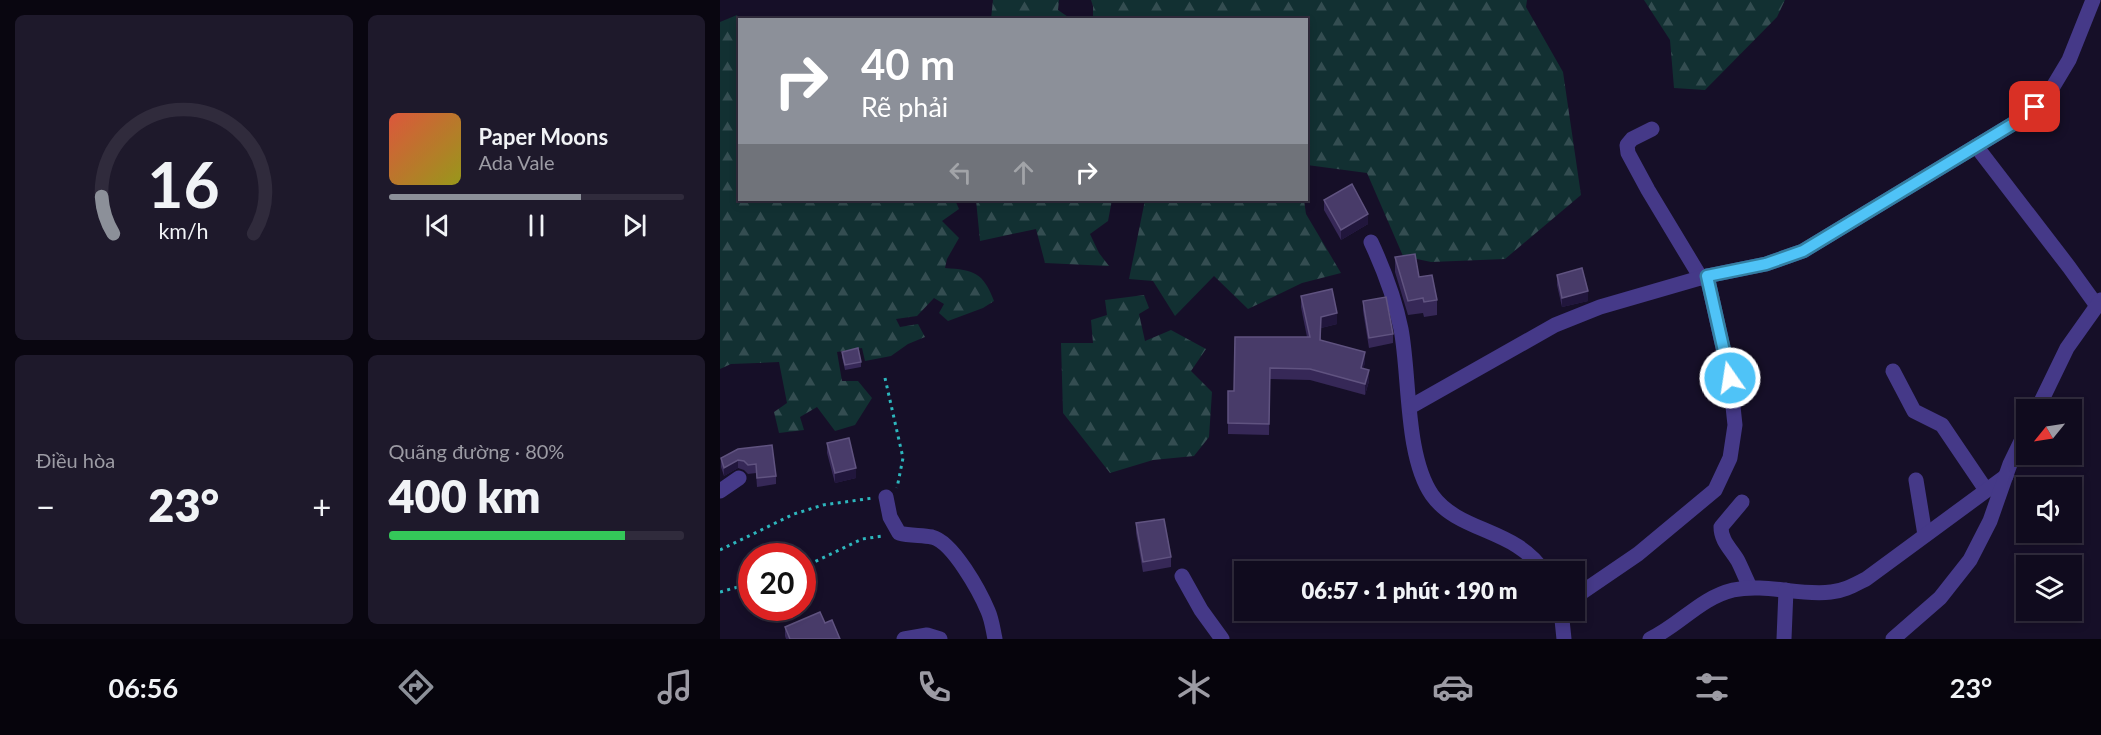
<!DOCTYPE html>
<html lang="vi">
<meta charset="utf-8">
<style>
:root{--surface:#100b1e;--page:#1e192b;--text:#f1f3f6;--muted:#9c9ba4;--line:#302b3c;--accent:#8c9099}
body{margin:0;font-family:Lato,sans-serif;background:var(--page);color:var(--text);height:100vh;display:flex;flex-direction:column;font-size:22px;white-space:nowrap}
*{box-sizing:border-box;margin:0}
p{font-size:20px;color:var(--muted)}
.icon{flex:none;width:33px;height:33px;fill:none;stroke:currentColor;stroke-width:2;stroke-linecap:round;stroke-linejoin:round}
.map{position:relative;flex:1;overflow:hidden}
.details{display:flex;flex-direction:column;gap:15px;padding:15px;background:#090610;width:720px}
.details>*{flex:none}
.top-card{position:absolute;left:18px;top:18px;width:570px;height:183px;border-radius:0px;box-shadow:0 3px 9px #0003,0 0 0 2px var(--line);background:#8c9099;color:#fff;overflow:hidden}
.needle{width:39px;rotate:240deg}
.controls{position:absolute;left:1296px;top:399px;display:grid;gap:12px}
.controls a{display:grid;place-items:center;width:66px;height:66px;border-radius:0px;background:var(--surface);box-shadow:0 3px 9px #0003,0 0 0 2px var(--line);font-size:30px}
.speed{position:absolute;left:18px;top:543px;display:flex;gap:12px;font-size:30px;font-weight:700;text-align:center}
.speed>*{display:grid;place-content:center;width:78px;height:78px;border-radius:50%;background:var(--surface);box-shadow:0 3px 9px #0003,0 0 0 2px var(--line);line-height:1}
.speed .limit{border:9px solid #d22;background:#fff;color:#111}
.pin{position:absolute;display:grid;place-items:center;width:51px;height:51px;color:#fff;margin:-26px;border-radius:12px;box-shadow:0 3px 9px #0006}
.me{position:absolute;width:66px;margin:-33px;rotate:347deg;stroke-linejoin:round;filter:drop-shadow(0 0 4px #0008)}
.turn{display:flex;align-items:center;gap:21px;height:126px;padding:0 24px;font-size:27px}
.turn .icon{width:78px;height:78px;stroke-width:2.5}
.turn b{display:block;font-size:42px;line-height:51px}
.lanes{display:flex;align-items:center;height:57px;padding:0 24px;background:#0003;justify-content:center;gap:30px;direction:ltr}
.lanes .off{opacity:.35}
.big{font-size:45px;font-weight:800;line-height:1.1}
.details .card{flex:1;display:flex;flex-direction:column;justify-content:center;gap:9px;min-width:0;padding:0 21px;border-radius:9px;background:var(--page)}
.details .dial{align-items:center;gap:0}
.dial svg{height:156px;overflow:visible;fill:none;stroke:var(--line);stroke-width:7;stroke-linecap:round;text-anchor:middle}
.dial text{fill:var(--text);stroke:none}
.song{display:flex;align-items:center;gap:18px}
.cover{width:72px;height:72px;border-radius:9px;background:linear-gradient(135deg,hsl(10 70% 55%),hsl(60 70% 35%))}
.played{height:6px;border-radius:3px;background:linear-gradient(90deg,var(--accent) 65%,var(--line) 65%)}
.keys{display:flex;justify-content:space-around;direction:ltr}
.heat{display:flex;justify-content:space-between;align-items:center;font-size:33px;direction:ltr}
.charge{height:9px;border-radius:4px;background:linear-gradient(90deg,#34c759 80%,var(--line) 0)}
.details .tiles{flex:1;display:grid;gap:15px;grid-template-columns:repeat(2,1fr)}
.trip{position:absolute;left:514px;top:561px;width:351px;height:60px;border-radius:0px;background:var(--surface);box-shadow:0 3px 9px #0003,0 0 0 2px var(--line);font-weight:800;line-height:60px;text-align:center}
.dock{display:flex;height:96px;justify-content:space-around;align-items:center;background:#06040c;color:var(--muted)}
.dock .icon{width:42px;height:42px}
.dock .active{color:var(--accent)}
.dock b{font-size:27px;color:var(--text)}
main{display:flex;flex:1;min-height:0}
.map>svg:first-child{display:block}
.forest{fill:url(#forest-firs)}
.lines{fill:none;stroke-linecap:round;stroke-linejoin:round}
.path{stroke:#2db6bd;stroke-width:3;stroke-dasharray:3 4.5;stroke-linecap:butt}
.minor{stroke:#453988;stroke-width:15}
.wall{fill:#362857}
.shaded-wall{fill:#21163c}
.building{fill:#483b69;stroke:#605380;stroke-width:1.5}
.route-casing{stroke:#337fa1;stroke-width:15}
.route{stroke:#4fc3f7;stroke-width:10}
</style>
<main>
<section class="details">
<div class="tiles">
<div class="card dial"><svg viewBox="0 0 100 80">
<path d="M14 69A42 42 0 1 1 86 69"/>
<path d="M14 69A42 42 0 0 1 8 50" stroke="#8c9099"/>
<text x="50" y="56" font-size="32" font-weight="700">16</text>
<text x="50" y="72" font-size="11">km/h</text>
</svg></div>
<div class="card">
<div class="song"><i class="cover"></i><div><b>Paper Moons</b><p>Ada Vale</p></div></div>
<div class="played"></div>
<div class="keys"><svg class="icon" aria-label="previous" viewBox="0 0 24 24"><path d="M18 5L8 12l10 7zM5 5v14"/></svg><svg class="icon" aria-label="pause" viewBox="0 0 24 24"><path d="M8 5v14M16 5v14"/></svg><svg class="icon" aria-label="next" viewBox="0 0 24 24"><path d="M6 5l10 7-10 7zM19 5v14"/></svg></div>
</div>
<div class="card"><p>Điều hòa</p>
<div class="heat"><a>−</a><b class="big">23°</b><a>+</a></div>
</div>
<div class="card"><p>Quãng đường · 80%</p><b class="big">400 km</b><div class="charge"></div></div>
</div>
</section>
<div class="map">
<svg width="1381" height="639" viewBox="0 0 1381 639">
<defs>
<pattern id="forest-firs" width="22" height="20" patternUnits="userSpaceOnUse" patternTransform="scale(1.5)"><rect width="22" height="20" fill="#123032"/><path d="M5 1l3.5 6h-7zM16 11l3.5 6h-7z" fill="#344d51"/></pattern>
</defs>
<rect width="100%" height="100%" fill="#160f28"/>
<g class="forest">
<polygon points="273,0 339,0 338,10 351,19 271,19"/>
<polygon points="371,0 807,0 806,7 843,72 861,195 785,259 711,262 683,256 647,173 587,165 586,20 373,19 373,6"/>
<polygon points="924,0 1065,0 1057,17 985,90 954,88 950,40"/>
<path d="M17,15L20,20V66L16,71H19L20,200H235L239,209L222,221L239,238L227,259L225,268C254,270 263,272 274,301L263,308L228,321L219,313L224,304L214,298L197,316L176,319L180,327L198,324L205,337L188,344L171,356L145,361L142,348L117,352L122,381H138L152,398L135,425L115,431L97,407L80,417L84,430L59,433L54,412L67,403L59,362L11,364L0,369V22Z"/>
<polygon points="256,200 392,200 388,221 370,234 379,253 389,266 325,263 316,229 260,241"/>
<polygon points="425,200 584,200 586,214 621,273 582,283 528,309 494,276 455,316 433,281 409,279"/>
<polygon points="424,295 429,308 419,314 425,341 451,330 486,349 471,371 492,392 489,437 474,456 433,460 390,473 343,413 341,343 373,343 371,320 387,315 385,300"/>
</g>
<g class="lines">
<g class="path">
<polyline points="165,378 183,458 177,488"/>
<polyline points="0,550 74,514 103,505 153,498"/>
<polyline points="82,568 142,539 163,536"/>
<polyline points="0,592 32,583"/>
</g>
<g class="minor">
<polyline points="932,129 912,139 907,145 908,153 928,190 981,278"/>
<polyline points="1256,146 1349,267 1377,306"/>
<path d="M651,242C664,270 675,299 681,329C690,376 685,456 712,495C739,533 796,528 824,572"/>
<polyline points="1173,371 1194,411 1222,425 1266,490"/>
<polyline points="690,407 835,325 880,307 987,276 1046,264 1083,251 1301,119 1328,95 1349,60 1373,0"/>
<polyline points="1317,410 1347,348 1381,300"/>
<polyline points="1196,480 1205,535"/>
<polyline points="0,491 19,478"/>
<path d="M166,497L170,517L179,533C190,536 201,535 212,537C233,542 260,592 268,611C272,620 273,630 275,639"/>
<path d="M1022,502L1001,527C1001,541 1011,549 1018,561C1022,569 1026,579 1030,587"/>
<polyline points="462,576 481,610 502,639"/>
<polyline points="855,597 918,554 995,490 1010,458 1015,425 1010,379 987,276"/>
<polyline points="841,610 844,639"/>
<polyline points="184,639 207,635 220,639"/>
<path d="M930,639C960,625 980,598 1013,590C1046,583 1079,596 1111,592C1124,591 1134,585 1146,579L1286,476"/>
<polyline points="1064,639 1066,590"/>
<polyline points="1173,639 1220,598 1250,560 1270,521 1290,464 1306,431"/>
</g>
</g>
<g class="wall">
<polygon points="604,200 648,224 621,240 604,210"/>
<polygon points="675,257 717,300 717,315 704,317 703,313 688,315 675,272"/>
<polygon points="837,275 868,301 842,307 837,285"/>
<polygon points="581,296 617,324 601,328 601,340 645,363 643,368 649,381 645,395 590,380 550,379 549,435 508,434 508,391 514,391 587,337 581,307"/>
<polygon points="643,301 673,334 673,343 649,348 643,311"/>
<polygon points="122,352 141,362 141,367 125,370 122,357"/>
<polygon points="107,443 136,478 115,483 107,453"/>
<polygon points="18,449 56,476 56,484 37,487 36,473 28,474 24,470 18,468 4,476 1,467 1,458"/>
<polygon points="416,523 451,557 451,567 423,572 416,533"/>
<polygon points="105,623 120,639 66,639 65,636 65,627"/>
</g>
<g class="shaded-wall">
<polygon points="648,214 648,224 621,240 621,230"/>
<polygon points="868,291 868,301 842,307 842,298"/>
<polygon points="617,313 617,324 601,328 601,317"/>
<polygon points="645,352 645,363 641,379 641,368"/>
<polygon points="649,370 649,381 645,395 645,384"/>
<polygon points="18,460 18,468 4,476 4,468"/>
<polygon points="136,468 136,478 115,483 115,473"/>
</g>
<g class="building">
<polygon points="632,184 648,214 621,230 604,200"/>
<polygon points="695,254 699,277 712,275 717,300 704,302 703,298 688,301 675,257"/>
<polygon points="862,268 868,291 842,298 837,275"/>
<polygon points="612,289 617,313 601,317 600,340 645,352 641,368 649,370 645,384 590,369 550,368 549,424 508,423 508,391 514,391 515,337 590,337 581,296"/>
<polygon points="666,297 673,334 649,338 643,301"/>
<polygon points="138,348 141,362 125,365 122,352"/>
<polygon points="129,438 136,468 115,473 107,443"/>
<polygon points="52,445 56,476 37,478 36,464 28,465 24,461 18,460 4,468 1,458 18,449"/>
<polygon points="444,519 451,557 423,562 416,523"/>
<polygon points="100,612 105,623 112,620 120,639 70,639 65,627"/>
</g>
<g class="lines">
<defs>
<polyline id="route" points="1010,378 987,276 1046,264 1083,251 1301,119 1315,107"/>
</defs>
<use href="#route" class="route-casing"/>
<use href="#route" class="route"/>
</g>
</svg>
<div class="controls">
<a><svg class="needle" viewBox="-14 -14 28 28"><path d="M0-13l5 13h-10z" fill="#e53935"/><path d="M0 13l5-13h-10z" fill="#9c9ba4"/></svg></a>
<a><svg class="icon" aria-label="sound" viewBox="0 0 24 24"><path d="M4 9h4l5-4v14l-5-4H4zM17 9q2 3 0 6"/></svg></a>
<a><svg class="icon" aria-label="layers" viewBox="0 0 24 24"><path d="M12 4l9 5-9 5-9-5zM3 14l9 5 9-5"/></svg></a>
</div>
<div class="speed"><div class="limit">20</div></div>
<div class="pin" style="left:1315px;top:107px;background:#d93025"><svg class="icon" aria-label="arrive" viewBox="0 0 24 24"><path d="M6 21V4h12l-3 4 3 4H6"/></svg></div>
<svg class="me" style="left:1010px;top:378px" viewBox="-20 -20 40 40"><circle r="17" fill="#4fc3f7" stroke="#fff" stroke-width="3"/><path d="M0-11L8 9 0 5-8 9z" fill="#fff"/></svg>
<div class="trip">06:57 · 1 phút · 190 m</div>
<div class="top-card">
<div class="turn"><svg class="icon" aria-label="right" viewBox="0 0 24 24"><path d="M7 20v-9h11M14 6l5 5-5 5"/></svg><div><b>40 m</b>Rẽ phải</div></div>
<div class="lanes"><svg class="icon off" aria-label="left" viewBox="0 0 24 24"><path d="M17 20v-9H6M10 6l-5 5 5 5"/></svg><svg class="icon off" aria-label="ahead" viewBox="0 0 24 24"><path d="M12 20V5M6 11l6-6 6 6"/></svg><svg class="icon" aria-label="right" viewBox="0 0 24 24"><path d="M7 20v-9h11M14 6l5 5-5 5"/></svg></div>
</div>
</div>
</main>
<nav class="dock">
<b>06:56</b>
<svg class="icon active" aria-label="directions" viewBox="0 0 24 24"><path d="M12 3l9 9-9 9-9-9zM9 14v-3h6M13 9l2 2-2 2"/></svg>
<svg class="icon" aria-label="music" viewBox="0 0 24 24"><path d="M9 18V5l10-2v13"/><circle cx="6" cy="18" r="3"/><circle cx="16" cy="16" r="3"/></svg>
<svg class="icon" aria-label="phone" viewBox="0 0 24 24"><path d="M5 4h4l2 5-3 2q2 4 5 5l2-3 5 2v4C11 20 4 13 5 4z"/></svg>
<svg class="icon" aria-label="climate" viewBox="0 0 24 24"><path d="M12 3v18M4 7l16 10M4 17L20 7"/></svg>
<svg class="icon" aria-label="car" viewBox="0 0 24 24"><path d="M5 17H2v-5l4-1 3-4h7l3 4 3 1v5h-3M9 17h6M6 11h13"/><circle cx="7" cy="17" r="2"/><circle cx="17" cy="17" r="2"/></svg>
<svg class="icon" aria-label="filters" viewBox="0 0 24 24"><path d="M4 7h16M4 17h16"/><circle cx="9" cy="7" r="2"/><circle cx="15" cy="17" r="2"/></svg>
<b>23°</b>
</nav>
